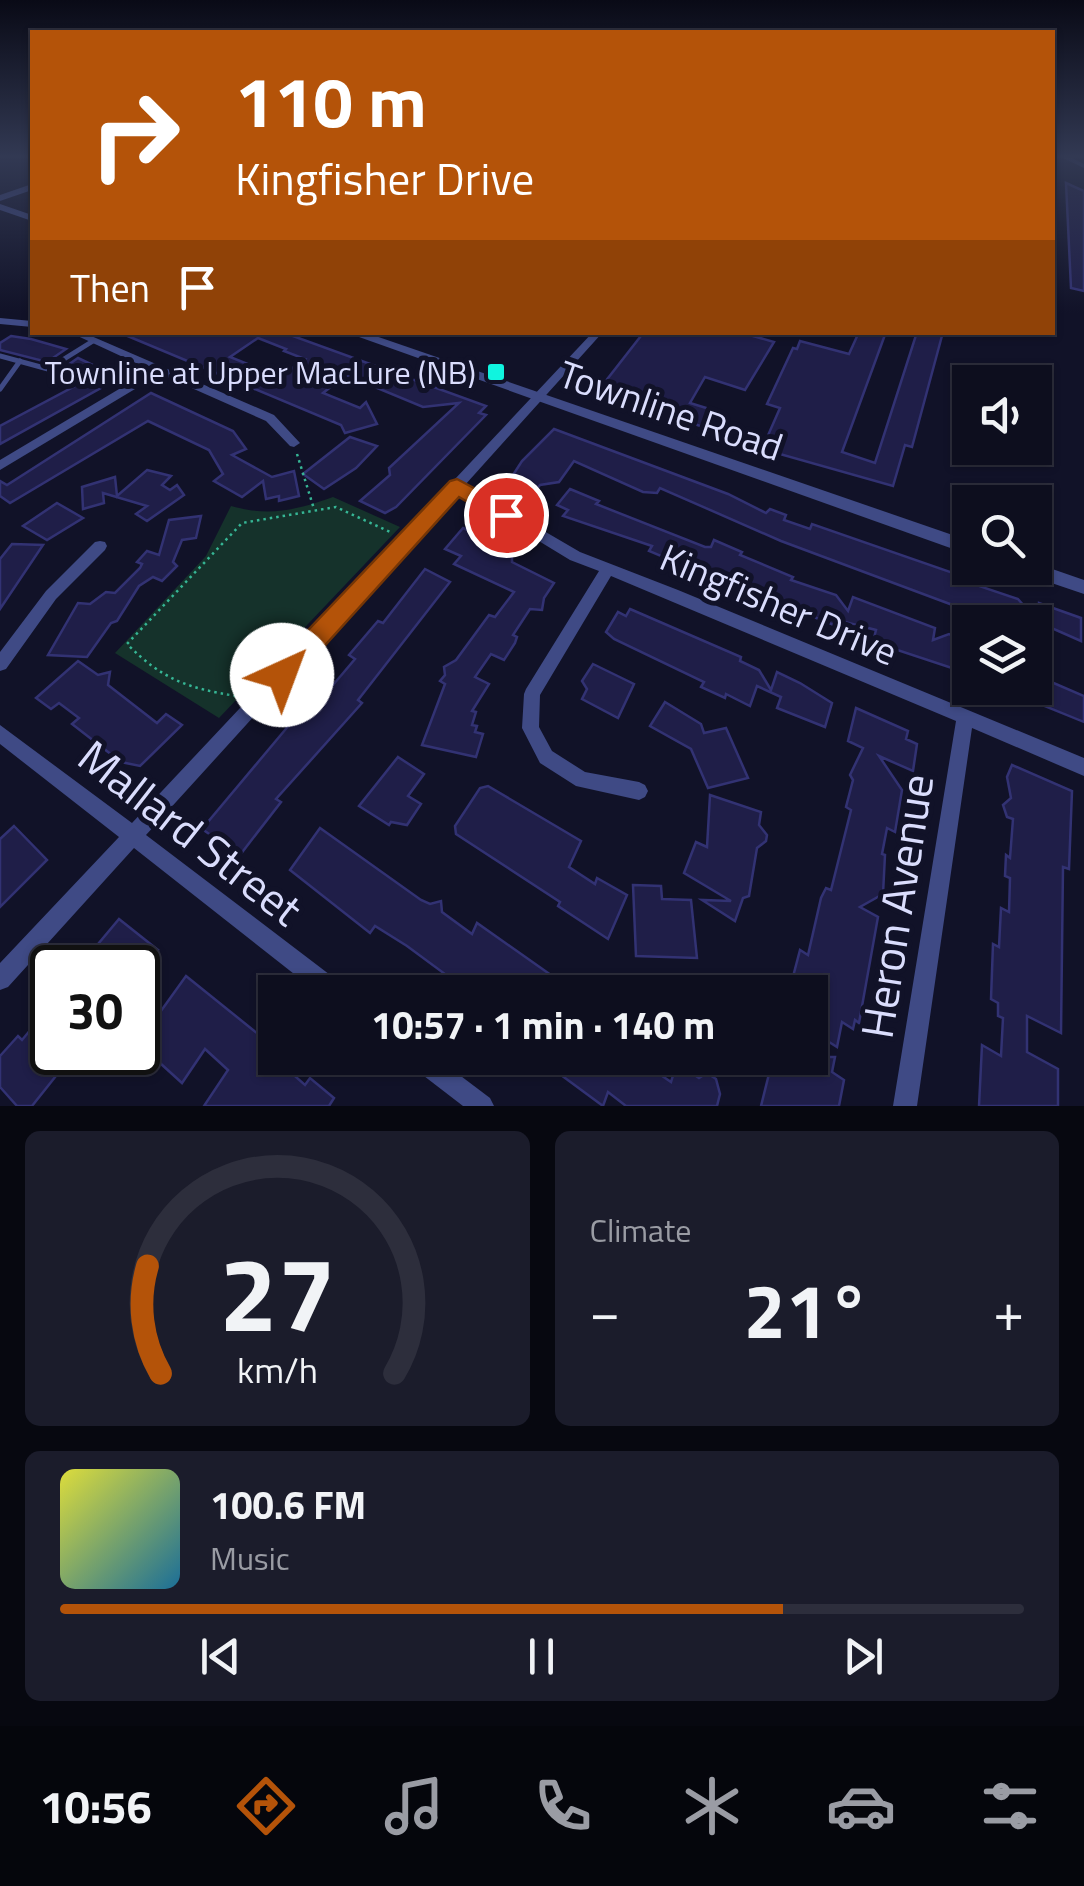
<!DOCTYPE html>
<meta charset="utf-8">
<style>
:root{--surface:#0d0e1e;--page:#1b1c2b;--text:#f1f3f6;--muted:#9a9ca4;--line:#2d2e3c;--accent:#b45309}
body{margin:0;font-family:"Titillium Web",sans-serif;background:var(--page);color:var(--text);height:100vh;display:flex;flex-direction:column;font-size:38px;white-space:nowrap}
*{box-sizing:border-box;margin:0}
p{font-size:32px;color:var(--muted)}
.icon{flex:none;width:55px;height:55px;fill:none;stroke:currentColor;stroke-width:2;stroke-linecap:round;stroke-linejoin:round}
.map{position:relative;height:1106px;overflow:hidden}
.sheet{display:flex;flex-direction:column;gap:25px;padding:25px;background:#070810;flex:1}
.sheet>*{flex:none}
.guide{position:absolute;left:30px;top:30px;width:1025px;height:305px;border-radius:0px;box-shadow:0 2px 8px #0004,0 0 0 2px var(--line);background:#b45309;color:#fff;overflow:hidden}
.controls{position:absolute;left:952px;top:365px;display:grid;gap:20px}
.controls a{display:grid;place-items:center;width:100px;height:100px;border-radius:0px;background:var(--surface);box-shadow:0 2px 8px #0004,0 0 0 2px var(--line);font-size:50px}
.speed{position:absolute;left:30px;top:945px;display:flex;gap:20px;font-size:50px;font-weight:700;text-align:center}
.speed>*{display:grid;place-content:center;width:130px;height:130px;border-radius:50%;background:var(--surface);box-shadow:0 2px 8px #0004,0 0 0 2px var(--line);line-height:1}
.speed .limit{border:5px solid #111;border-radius:15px;background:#fff;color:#111}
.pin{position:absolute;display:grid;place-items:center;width:85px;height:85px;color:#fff;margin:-42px;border:5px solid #fff;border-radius:50%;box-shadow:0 2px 10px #0007}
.me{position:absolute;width:110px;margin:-55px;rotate:43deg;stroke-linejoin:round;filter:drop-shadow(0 0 8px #0008)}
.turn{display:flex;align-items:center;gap:35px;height:210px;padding:0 40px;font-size:45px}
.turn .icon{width:130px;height:130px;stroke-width:2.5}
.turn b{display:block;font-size:70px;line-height:85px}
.then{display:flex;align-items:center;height:95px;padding:0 40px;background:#0003;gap:20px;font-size:38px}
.big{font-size:75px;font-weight:700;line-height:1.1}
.sheet .card{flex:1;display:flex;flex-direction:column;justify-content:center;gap:15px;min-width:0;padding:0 35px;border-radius:15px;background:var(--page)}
.sheet .dial{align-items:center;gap:0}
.dial svg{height:260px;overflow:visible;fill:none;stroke:var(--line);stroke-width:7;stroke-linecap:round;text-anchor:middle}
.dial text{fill:var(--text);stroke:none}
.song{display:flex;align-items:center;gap:30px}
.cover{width:120px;height:120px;border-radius:15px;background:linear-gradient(135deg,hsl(60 70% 55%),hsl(200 70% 35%))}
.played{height:10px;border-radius:5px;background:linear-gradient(90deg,var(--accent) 75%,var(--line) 75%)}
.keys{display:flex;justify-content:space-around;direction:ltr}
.heat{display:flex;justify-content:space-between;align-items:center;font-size:55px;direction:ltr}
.sheet .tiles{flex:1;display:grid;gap:25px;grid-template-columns:1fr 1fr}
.card:last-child{grid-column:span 2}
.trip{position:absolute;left:258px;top:975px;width:570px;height:100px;border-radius:0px;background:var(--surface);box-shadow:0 2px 8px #0004,0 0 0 2px var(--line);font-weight:700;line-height:100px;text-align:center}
.tabs{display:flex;height:160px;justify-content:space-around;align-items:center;background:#05060c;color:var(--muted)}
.tabs .icon{width:70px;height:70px}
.tabs .selected{color:var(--accent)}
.tabs b{font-size:45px;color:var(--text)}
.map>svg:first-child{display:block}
.green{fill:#15322b}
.building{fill:#1f1e48;stroke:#323273;stroke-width:2.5;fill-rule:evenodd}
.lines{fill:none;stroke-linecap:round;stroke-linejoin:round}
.path{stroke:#36b695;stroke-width:2.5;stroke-dasharray:2.5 4;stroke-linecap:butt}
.service{stroke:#3f4a85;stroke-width:5}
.minor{fill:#3f4a85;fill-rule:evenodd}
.tertiary{fill:#3f4a85;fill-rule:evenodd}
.route{fill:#b45309;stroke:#753606;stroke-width:2.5}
.poi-dot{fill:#10f4df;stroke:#111228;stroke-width:4}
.labels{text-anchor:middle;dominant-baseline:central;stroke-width:10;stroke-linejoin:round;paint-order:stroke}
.far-poi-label{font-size:32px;fill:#daddfd;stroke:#111228;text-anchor:end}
.street-label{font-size:38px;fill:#daddfd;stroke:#111228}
.near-street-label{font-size:45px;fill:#daddfd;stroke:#111228}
</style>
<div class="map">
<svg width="1084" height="1106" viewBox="0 0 1084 1106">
<rect width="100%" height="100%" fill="#111228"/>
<path class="green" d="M333,497L400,527L219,718L115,653L206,556L231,506C270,517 296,510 333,497Z"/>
<g class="building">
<polygon points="1066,183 1084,191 1084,291 1071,288"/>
<path d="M118,332H282L486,406L479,413L486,415L396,507L385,513L360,501L390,475L389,468L459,403L423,407L346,375L323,393L360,408L366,402L377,424L345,433L341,425ZM258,338L286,349L284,351L305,359L280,377L230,357Z"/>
<polygon points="644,332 739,332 774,342 745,390 705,377 690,403 716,411 706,428 598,391"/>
<polygon points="859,332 886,332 842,452 875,463 917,332 943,332 912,447 905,445 893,486 762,449 780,408 767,404 793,348 797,349 800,341 849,354"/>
<polygon points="11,336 31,339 66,349 47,362 0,350 0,343"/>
<polygon points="78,358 114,375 105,380 108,384 0,444 0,426 73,387 55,374"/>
<polygon points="151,393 233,431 246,449 232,455 272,477 294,471 299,496 279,501 279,496 266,499 263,481 242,497 214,481 223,474 209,450 148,421 10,503 0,496 0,481 7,485"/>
<polygon points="554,429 728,494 766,513 770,509 786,515 784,520 810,529 812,524 959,575 970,583 1018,599 1038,622 1039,603 1081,618 1081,641 1038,622 1002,622 966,610 781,541 660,488 657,493 643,492 574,461 559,482 540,485 536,490 511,478 522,461"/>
<polygon points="350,437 377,446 356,468 324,489 303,474"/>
<polygon points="147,470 171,476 162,485 170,490 177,485 184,495 147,521 136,514 147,506 103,493 104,503 83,509 82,487 115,477 117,496"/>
<polygon points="570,489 599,501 596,504 705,547 711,547 714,540 742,552 740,555 793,577 791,580 836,595 848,611 853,597 935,628 933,640 949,634 970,643 970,674 873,642 876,630 841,621 839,627 786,606 788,603 764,592 762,596 726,582 704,573 707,566 672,551 668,559 649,551 652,546 563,516 568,510 557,505"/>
<polygon points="57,503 83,518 47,540 23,526"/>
<polygon points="201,516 196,538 182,540 173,562 177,566 162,581 153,577 139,586 117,621 111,623 87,657 48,655 78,603 90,604 106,592 115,593 140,568 142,564 137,562 147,551 159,555 169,520"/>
<polygon points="463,528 490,540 486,545 512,557 512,562 554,583 544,598 542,610 530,609 513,635 517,637 515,643 504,660 491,654 475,677 489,684 472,711 476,712 472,725 477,726 475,732 483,734 476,757 422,745 445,684 440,681 445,675 444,667 456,660 489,615 495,617 514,592 454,564 461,556 445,549"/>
<polygon points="12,544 43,545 0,609 0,559"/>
<polygon points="425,569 450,582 358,700 362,703 276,799 281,802 240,855 202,829 326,681 333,685 355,659 349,655 378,621 383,623"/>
<polygon points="630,609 741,657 740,661 759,670 771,690 777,672 800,683 832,703 825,727 777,708 781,697 757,686 750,706 726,694 725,698 701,687 704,682 614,639 606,632 618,612 626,616"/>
<polygon points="78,661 98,675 110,672 108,685 157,723 166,714 182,725 140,766 121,762 72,724 79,718 59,703 51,709 36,698"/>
<polygon points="593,664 634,684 618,718 582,699 587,689 582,681"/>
<polygon points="1035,675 1084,696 1084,722 1003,689 1035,688"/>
<polygon points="665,702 701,724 704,733 726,728 748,778 708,788 691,749 650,726"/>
<polygon points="856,708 908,731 906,739 917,744 913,771 879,756 902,790 895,832 887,828 882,854 885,855 883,894 860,907 878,917 859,1023 855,1020 853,1029 842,1022 837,1047 810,1030 810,992 789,992 800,950 808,955 821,898 826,888 831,890 851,810 846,807 853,780 850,775 863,748 848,741"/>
<polygon points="398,757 424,774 408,796 421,804 407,825 391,822 389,825 359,806"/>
<polygon points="1012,765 1072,791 1069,869 1063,867 1061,1033 1027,1016 1027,1052 1058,1069 1058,1106 979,1106 982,1045 1001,1056 1003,1018 998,1016 998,1003 991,999 993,944 999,947 1001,908 1009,912 1010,878 1005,876 1006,855 1010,858 1013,819 1007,817 1003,805 1011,798 1007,777"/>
<polygon points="488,786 581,841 569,867 595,884 597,878 627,895 608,939 558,906 560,902 456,834 455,826 480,788"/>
<polygon points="710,795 761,812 759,825 767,835 766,841 757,848 749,896 743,898 735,921 702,900 731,901 684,873 696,842 707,847"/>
<polygon points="14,826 47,860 0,907 0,839"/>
<polygon points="320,828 421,900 430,904 441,901 442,912 472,934 477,923 575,992 507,992 491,981 489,985 479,979 472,992 456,992 445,984 449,977 407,946 375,926 370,933 290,870"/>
<polygon points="633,885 661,886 662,899 691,900 697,958 636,956"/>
<polygon points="119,919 158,950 144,968 78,968"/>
<polygon points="186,976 268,1042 264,1049 305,1085 310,1078 334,1098 329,1106 204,1106 228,1070 205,1049 182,1083 138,1043"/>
<polygon points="52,1004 52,1052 75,1052 32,1106 17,1106 0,1087 0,1056 18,1036 22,1040"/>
<polygon points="810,1057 835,1057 832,1072 844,1080 839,1106 761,1106 773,1058"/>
<polygon points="538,1058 644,1058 642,1062 671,1082 677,1063 699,1078 707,1073 716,1079 720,1094 717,1106 626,1106 608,1092 603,1106"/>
</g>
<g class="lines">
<g class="path">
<polyline points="297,454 314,509"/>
<path d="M236,696C188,688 163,680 127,644L242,523L336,507L390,532"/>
</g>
<g class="service">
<polyline points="0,356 48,369 93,341"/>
<polyline points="0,389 20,361"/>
</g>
<g class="minor">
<polygon points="1063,158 1072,158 1084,164 1084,168"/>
<polygon points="0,318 32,321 32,327 0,324"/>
<polygon points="69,332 82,332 274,415 300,443 294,447 290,446 266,421 160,374 0,470 0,460 151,370"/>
<polygon points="593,332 603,332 465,485 580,552 678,590 1084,758 1084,776 972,728 917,1106 893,1106 956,721 611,576 540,695 539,727 552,751 585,772 639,782 645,785 648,791 645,797 639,800 576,786 540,763 522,728 524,694 526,689 599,571 570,560 458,492 146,835 342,984 345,992 317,992 134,848 8,987 0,990 0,963 119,837 0,744 0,725 132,823"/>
<polygon points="100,541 105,542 107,546 105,550 56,599 6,669 0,671 0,652 46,591 95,542"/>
<polygon points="407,1058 437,1058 490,1098 494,1106 463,1106 411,1066"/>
</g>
<g class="tertiary">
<polygon points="32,184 32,190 0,201 0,195"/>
<polygon points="0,204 32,215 32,221 0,210"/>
<polygon points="345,332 364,332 970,541 970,555"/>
<polygon points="1035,563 1084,580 1084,594 1022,573 1019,568 1035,568"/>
</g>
</g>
<linearGradient id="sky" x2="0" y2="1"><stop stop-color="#090a16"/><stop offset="0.5" stop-color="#323953"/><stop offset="1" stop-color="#323953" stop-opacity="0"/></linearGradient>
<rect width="1084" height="313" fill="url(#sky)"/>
<polygon class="route" points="457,479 513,509 517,515 513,520 498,520 459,497 291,683 282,687 273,683 269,675 273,667 450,481"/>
<rect class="poi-dot" x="486" y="362" width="20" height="20" rx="5"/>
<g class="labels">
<g class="far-poi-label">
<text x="476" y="372">Townline at Upper MacLure (NB)</text>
</g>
<g class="street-label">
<text transform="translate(671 410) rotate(19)">Townline Road</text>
<text transform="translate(779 604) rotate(23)">Kingfisher Drive</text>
</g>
<g class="near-street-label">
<text transform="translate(191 832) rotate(38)">Mallard Street</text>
<text transform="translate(896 906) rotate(-81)">Heron Avenue</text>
</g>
</g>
</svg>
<div class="controls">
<a><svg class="icon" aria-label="sound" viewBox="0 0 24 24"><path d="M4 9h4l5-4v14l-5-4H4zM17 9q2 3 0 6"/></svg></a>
<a><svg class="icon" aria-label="search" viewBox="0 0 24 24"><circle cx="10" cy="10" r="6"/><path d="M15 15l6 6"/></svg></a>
<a><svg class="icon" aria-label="layers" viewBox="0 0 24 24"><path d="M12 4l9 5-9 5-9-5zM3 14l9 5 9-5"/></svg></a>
</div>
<div class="speed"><div class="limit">30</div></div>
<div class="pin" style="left:506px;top:515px;background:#d93025"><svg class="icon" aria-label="arrive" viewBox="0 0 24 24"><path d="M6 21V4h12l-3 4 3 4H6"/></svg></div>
<svg class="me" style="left:282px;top:675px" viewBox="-20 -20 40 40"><circle r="19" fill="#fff"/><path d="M0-13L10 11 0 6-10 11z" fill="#b45309"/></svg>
<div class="trip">10:57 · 1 min · 140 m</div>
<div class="guide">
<div class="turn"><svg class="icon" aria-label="right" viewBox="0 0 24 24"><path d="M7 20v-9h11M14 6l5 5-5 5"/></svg><div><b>110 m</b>Kingfisher Drive</div></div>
<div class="then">Then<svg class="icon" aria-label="arrive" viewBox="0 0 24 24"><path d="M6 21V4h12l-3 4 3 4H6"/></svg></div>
</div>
</div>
<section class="sheet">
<div class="tiles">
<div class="card dial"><svg viewBox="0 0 100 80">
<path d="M14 69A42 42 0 1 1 86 69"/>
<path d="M14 69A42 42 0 0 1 10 36" stroke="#b45309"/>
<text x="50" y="56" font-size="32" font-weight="700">27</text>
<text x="50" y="72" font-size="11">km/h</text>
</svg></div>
<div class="card"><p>Climate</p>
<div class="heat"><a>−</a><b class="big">21°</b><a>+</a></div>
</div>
<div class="card">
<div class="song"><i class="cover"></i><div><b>100.6 FM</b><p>Music</p></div></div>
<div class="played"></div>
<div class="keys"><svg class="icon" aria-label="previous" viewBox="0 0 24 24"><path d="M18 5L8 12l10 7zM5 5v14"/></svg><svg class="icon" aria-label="pause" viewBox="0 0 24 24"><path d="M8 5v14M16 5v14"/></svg><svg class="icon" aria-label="next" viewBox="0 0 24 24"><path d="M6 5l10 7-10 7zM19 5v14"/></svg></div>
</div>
</div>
</section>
<nav class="tabs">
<b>10:56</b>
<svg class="icon selected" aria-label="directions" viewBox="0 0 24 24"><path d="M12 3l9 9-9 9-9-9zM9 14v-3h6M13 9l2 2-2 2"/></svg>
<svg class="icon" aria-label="music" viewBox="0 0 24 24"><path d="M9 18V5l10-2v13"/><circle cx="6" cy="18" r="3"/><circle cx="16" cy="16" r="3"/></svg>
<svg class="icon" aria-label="phone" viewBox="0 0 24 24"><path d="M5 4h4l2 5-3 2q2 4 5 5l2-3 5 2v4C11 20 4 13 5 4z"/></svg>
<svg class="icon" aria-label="climate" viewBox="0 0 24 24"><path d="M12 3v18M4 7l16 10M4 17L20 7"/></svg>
<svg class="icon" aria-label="car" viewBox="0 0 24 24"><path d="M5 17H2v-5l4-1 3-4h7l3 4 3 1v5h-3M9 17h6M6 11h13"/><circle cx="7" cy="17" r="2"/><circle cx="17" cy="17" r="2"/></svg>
<svg class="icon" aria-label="filters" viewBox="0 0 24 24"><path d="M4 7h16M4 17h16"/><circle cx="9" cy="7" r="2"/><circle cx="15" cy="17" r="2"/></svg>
</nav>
